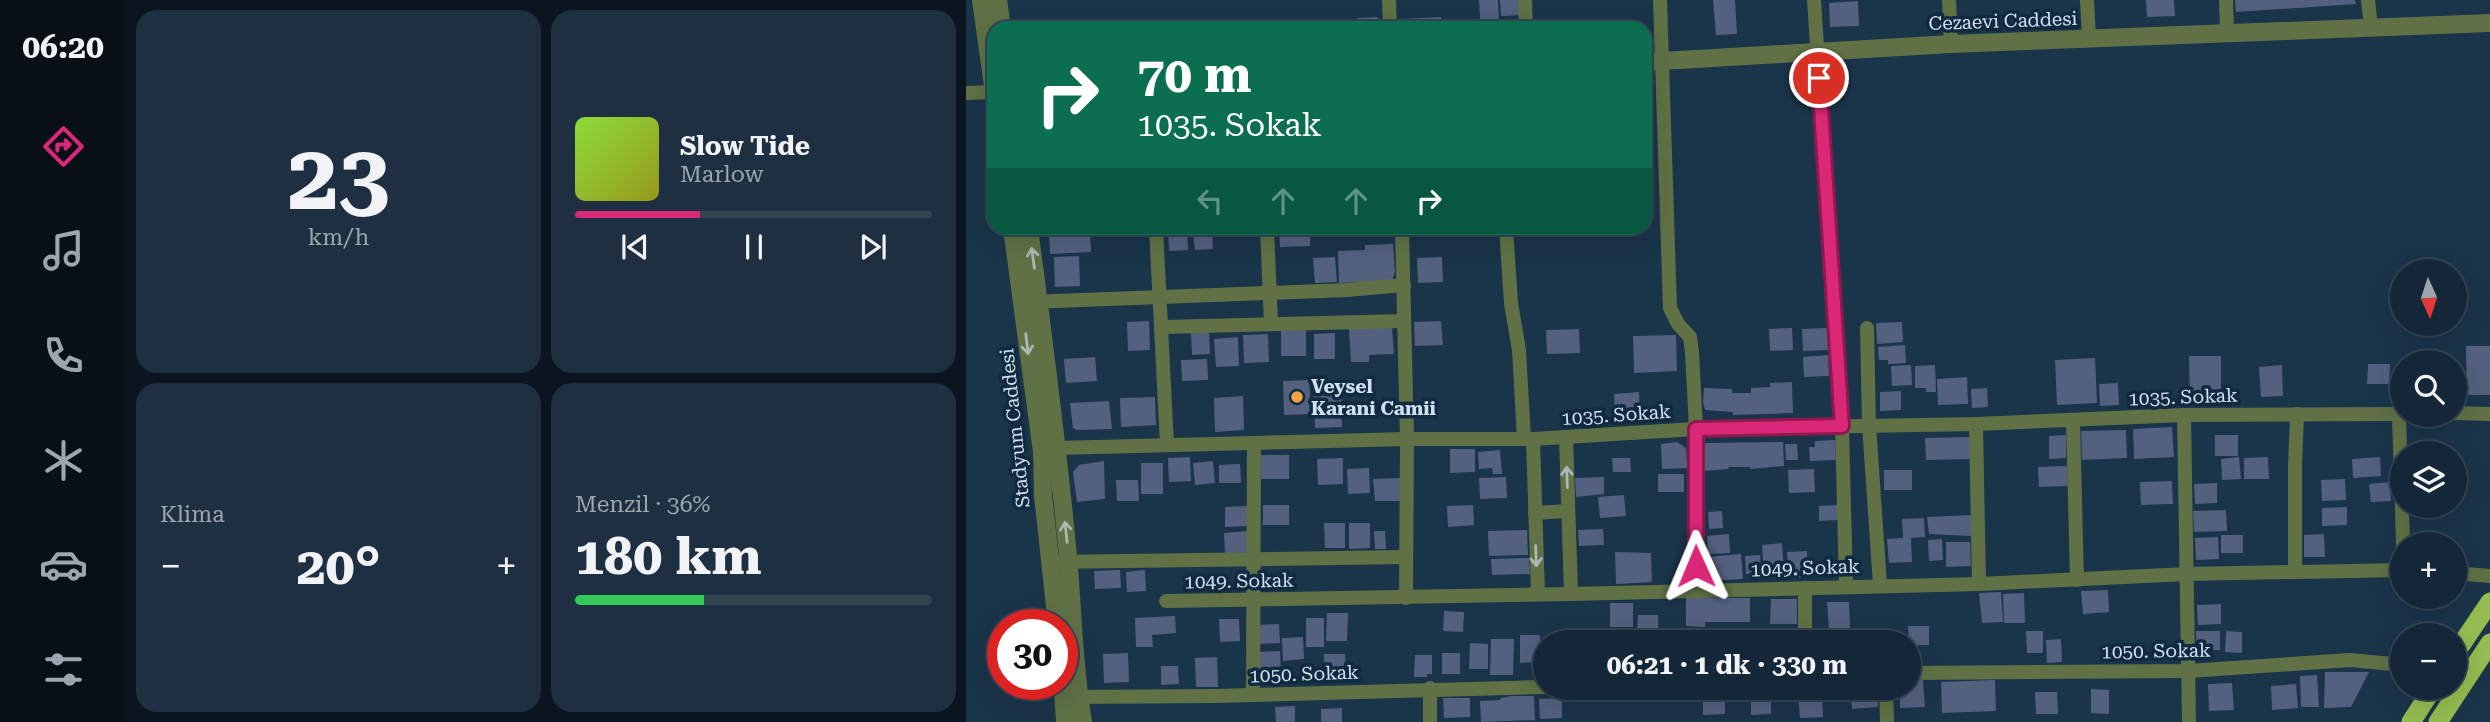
<!DOCTYPE html>
<html lang="tr">
<meta charset="utf-8">
<style>
:root{--surface:#142738;--page:#1d2f40;--text:#f1f3f6;--muted:#9da5ae;--line:#334453;--accent:#db2777}
body{margin:0;font-family:"Roboto Serif",serif;background:var(--page);color:var(--text);height:100vh;display:flex;flex-direction:column;font-size:26px;white-space:nowrap}
*{box-sizing:border-box;margin:0}
p{font-size:23px;color:var(--muted)}
.icon{flex:none;width:38px;height:38px;fill:none;stroke:currentColor;stroke-width:2;stroke-linecap:round;stroke-linejoin:round}
.map{position:relative;flex:1;overflow:hidden}
.drawer{display:flex;flex-direction:column;gap:10px;padding:10px;background:#0b151f;width:840px}
.drawer>*{flex:none}
.guide{position:absolute;left:21px;top:21px;width:665px;height:214px;border-radius:21px;box-shadow:0 7px 28px #0002,0 0 0 2px var(--line);background:#0b6e4f;color:#fff;overflow:hidden}
.needle{width:46px;rotate:177deg}
.fabs{position:absolute;left:1424px;top:259px;display:grid;gap:14px}
.fabs a{display:grid;place-items:center;width:77px;height:77px;border-radius:50%;background:var(--surface);box-shadow:0 7px 28px #0002,0 0 0 2px var(--line);font-size:35px}
.speed{position:absolute;left:21px;top:609px;display:flex;gap:14px;font-size:35px;font-weight:700;text-align:center}
.speed>*{display:grid;place-content:center;width:91px;height:91px;border-radius:50%;background:var(--surface);box-shadow:0 7px 28px #0002,0 0 0 2px var(--line);line-height:1}
.speed .limit{border:10px solid #d22;background:#fff;color:#111}
.pin{position:absolute;display:grid;place-items:center;width:60px;height:60px;color:#fff;margin:-30px;border:4px solid #fff;border-radius:50%;box-shadow:0 2px 7px #0007}
.me{position:absolute;width:77px;margin:-38px;rotate:359deg;stroke-linejoin:round;filter:drop-shadow(0 0 5px #0008)}
.turn{display:flex;align-items:center;gap:24px;height:147px;padding:0 35px;font-size:32px}
.turn .icon{width:91px;height:91px;stroke-width:2.5}
.turn b{display:block;font-size:49px;line-height:60px}
.lanes{display:flex;align-items:center;height:66px;padding:0 35px;background:#0003;justify-content:center;gap:35px;direction:ltr}
.lanes .off{opacity:.35}
.big{font-size:52px;font-weight:700;line-height:1.1}
.drawer .tile{flex:1;display:flex;flex-direction:column;justify-content:center;gap:10px;min-width:0;padding:0 24px;border-radius:21px;background:var(--page)}
.drawer .dial{align-items:center;gap:0}
.dial b{font-size:91px;line-height:1}
.song{display:flex;align-items:center;gap:21px}
.cover{width:84px;height:84px;border-radius:10px;background:linear-gradient(135deg,hsl(90 70% 55%),hsl(60 70% 35%))}
.played{height:7px;border-radius:4px;background:linear-gradient(90deg,var(--accent) 35%,var(--line) 35%)}
.keys{display:flex;justify-content:space-around;direction:ltr}
.heat{display:flex;justify-content:space-between;align-items:center;font-size:38px;direction:ltr}
.charge{height:10px;border-radius:5px;background:linear-gradient(90deg,#34c759 36%,var(--line) 0)}
.drawer .tiles{flex:1;display:grid;gap:10px;grid-template-columns:repeat(2,1fr)}
.trip{position:absolute;left:567px;top:630px;width:388px;height:70px;border-radius:35px;background:var(--surface);box-shadow:0 7px 28px #0002,0 0 0 2px var(--line);font-weight:700;line-height:70px;text-align:center}
main{display:flex;flex:1;min-height:0}
.tabs{display:flex;flex-direction:column;width:126px;justify-content:space-around;align-items:center;background:#081016;color:var(--muted)}
.tabs .icon{width:49px;height:49px}
.tabs .current{color:var(--accent)}
.tabs b{font-size:32px;color:var(--text)}
.map>svg:first-child{display:block}
.building{fill:#53607e}
.lines{fill:none;stroke-linecap:round;stroke-linejoin:round}
.minor{stroke:#5f7145;stroke-width:14}
.tertiary{stroke:#5f7145;stroke-width:18}
.trunk{stroke:#94bc50;stroke-width:19}
.oneway{stroke:#a9b9b4}
.route-casing{stroke:#8e194d;stroke-width:18}
.route{stroke:#db2777;stroke-width:12}
.poi-dot{fill:#f4a344;stroke:#102a3f;stroke-width:2.5}
.labels{text-anchor:middle;dominant-baseline:central;stroke-width:7;stroke-linejoin:round;paint-order:stroke}
.street-label{font-size:19px;fill:#d1e0ef;stroke:#102a3f}
.poi-label{font-size:19px;font-weight:bold;fill:#d1e0ef;stroke:#102a3f;text-anchor:start}
</style>
<main>
<nav class="tabs">
<b>06:20</b>
<svg class="icon current" aria-label="directions" viewBox="0 0 24 24"><path d="M12 3l9 9-9 9-9-9zM9 14v-3h6M13 9l2 2-2 2"/></svg>
<svg class="icon" aria-label="music" viewBox="0 0 24 24"><path d="M9 18V5l10-2v13"/><circle cx="6" cy="18" r="3"/><circle cx="16" cy="16" r="3"/></svg>
<svg class="icon" aria-label="phone" viewBox="0 0 24 24"><path d="M5 4h4l2 5-3 2q2 4 5 5l2-3 5 2v4C11 20 4 13 5 4z"/></svg>
<svg class="icon" aria-label="climate" viewBox="0 0 24 24"><path d="M12 3v18M4 7l16 10M4 17L20 7"/></svg>
<svg class="icon" aria-label="car" viewBox="0 0 24 24"><path d="M5 17H2v-5l4-1 3-4h7l3 4 3 1v5h-3M9 17h6M6 11h13"/><circle cx="7" cy="17" r="2"/><circle cx="17" cy="17" r="2"/></svg>
<svg class="icon" aria-label="filters" viewBox="0 0 24 24"><path d="M4 7h16M4 17h16"/><circle cx="9" cy="7" r="2"/><circle cx="15" cy="17" r="2"/></svg>
</nav>
<section class="drawer">
<div class="tiles">
<div class="tile dial"><b>23</b><p>km/h</p></div>
<div class="tile">
<div class="song"><i class="cover"></i><div><b>Slow Tide</b><p>Marlow</p></div></div>
<div class="played"></div>
<div class="keys"><svg class="icon" aria-label="previous" viewBox="0 0 24 24"><path d="M18 5L8 12l10 7zM5 5v14"/></svg><svg class="icon" aria-label="pause" viewBox="0 0 24 24"><path d="M8 5v14M16 5v14"/></svg><svg class="icon" aria-label="next" viewBox="0 0 24 24"><path d="M6 5l10 7-10 7zM19 5v14"/></svg></div>
</div>
<div class="tile"><p>Klima</p>
<div class="heat"><a>−</a><b class="big">20°</b><a>+</a></div>
</div>
<div class="tile"><p>Menzil · 36%</p><b class="big">180 km</b><div class="charge"></div></div>
</div>
</section>
<div class="map">
<svg width="1524" height="722" viewBox="0 0 1524 722">
<rect width="100%" height="100%" fill="#1a344a"/>
<g class="building">
<polygon points="513,0 532,0 533,28 495,28 495,21 514,20"/>
<polygon points="534,0 553,0 554,15 535,16"/>
<polygon points="747,0 769,0 771,34 750,35"/>
<polygon points="1180,0 1208,0 1209,16 1181,17"/>
<polygon points="1269,0 1389,0 1390,4 1270,12"/>
<polygon points="892,1 893,26 864,27 863,3"/>
<polygon points="412,17 413,28 391,28 391,18"/>
<polygon points="475,17 475,28 436,28 436,19"/>
<polygon points="202,228 221,228 222,250 203,251"/>
<polygon points="246,228 247,249 229,250 227,230"/>
<polygon points="313,228 344,228 344,246 314,247"/>
<polygon points="454,228 486,228 486,231 454,233"/>
<polygon points="124,231 125,252 84,254 83,233"/>
<polygon points="427,244 429,272 426,281 373,283 372,251 399,250 399,245"/>
<polygon points="113,256 114,286 89,287 88,257"/>
<polygon points="369,257 371,282 349,283 347,258"/>
<polygon points="476,257 477,282 452,283 451,258"/>
<polygon points="183,321 184,350 162,351 161,322"/>
<polygon points="475,321 477,345 449,346 448,322"/>
<polygon points="936,322 937,342 911,344 910,323"/>
<polygon points="426,327 428,354 403,355 403,362 385,362 383,329"/>
<polygon points="826,328 827,350 804,351 803,329"/>
<polygon points="861,328 862,350 837,351 836,329"/>
<rect x="315" y="329" width="25" height="27"/>
<polygon points="613,329 614,353 581,354 580,330"/>
<polygon points="243,332 244,354 226,355 225,333"/>
<polygon points="369,333 369,359 348,359 348,334"/>
<polygon points="302,334 303,362 278,363 277,335"/>
<polygon points="710,335 711,371 668,373 667,336"/>
<polygon points="272,337 273,366 250,367 248,339"/>
<polygon points="939,345 940,363 922,364 922,360 913,360 912,347"/>
<polygon points="1500,346 1524,346 1524,395 1501,395"/>
<polygon points="862,355 863,376 838,377 837,357"/>
<polygon points="1223,356 1255,356 1255,401 1224,401"/>
<polygon points="129,357 131,381 100,383 98,359"/>
<polygon points="1129,358 1131,403 1091,405 1089,360"/>
<polygon points="241,359 242,380 216,381 215,360"/>
<polygon points="1402,364 1424,364 1423,384 1401,384"/>
<polygon points="945,365 946,385 926,386 925,366"/>
<polygon points="969,365 970,392 960,392 960,388 949,388 949,366"/>
<polygon points="1316,365 1317,396 1295,397 1293,367"/>
<polygon points="1001,377 1002,404 972,405 971,379"/>
<polygon points="343,380 345,414 318,415 317,381"/>
<polygon points="826,382 827,413 767,415 767,412 739,410 737,402 738,388 766,389 766,393 785,393 785,388 804,387 804,383"/>
<polygon points="1152,383 1153,405 1134,406 1133,384"/>
<polygon points="1021,388 1022,407 1006,408 1005,389"/>
<polygon points="935,391 935,410 914,411 914,392"/>
<polygon points="673,392 674,414 649,416 648,394"/>
<polygon points="375,395 376,427 349,428 348,396"/>
<polygon points="277,396 278,430 249,432 248,398"/>
<polygon points="189,397 190,425 155,427 154,398"/>
<polygon points="143,401 146,429 111,430 107,428 104,403"/>
<polygon points="1206,427 1208,457 1168,459 1167,429"/>
<polygon points="1160,430 1161,458 1116,460 1115,431"/>
<polygon points="1100,435 1100,458 1083,459 1083,436"/>
<rect x="1249" y="435" width="23" height="21"/>
<polygon points="1004,437 1005,459 960,460 959,438"/>
<polygon points="869,440 870,460 844,461 843,447 849,447 849,441"/>
<polygon points="711,442 720,448 721,468 696,469 695,444"/>
<polygon points="817,442 818,466 784,469 784,467 762,467 763,469 737,471 736,445 740,443"/>
<polygon points="819,444 831,444 832,460 820,460"/>
<polygon points="484,449 509,449 509,472 484,473"/>
<polygon points="534,450 536,474 527,474 526,468 513,469 512,452"/>
<rect x="295" y="455" width="28" height="24"/>
<polygon points="224,457 225,481 203,482 202,458"/>
<polygon points="1273,457 1275,479 1256,480 1255,459"/>
<polygon points="1302,457 1303,479 1278,479 1278,458"/>
<polygon points="1414,457 1415,476 1387,478 1386,459"/>
<polygon points="377,458 377,484 352,485 351,459"/>
<polygon points="646,458 664,458 665,472 647,472"/>
<polygon points="138,461 139,499 111,502 107,472 113,465"/>
<polygon points="247,461 249,483 229,485 227,463"/>
<rect x="175" y="463" width="22" height="31"/>
<polygon points="274,464 275,483 253,483 253,465"/>
<polygon points="1101,466 1102,486 1073,487 1072,467"/>
<polygon points="403,468 404,493 382,494 381,469"/>
<polygon points="848,469 849,492 823,493 822,470"/>
<rect x="918" y="470" width="28" height="20"/>
<rect x="692" y="474" width="26" height="18"/>
<polygon points="540,477 541,498 514,499 513,478"/>
<polygon points="638,477 638,494 610,497 609,478"/>
<polygon points="436,478 436,501 409,501 407,479"/>
<polygon points="1379,479 1380,500 1356,501 1355,480"/>
<polygon points="150,480 172,480 173,501 151,501"/>
<polygon points="1206,481 1207,504 1175,505 1174,482"/>
<polygon points="1424,482 1425,501 1405,502 1403,484"/>
<polygon points="1251,483 1251,503 1229,504 1228,484"/>
<polygon points="658,495 660,516 634,518 632,497"/>
<rect x="297" y="505" width="26" height="20"/>
<polygon points="507,505 508,525 482,527 481,506"/>
<polygon points="872,505 872,520 853,521 853,506"/>
<polygon points="282,506 283,526 259,527 259,507"/>
<polygon points="1381,507 1381,525 1356,526 1356,508"/>
<polygon points="1260,510 1261,531 1228,532 1227,511"/>
<polygon points="756,511 757,528 743,529 742,512"/>
<polygon points="1005,515 1005,536 963,534 961,517"/>
<polygon points="958,518 959,537 945,538 946,562 923,563 921,539 937,538 936,519"/>
<polygon points="358,523 379,523 379,548 359,548"/>
<polygon points="383,523 404,523 404,548 383,549"/>
<polygon points="637,529 638,545 613,546 612,530"/>
<polygon points="561,530 562,555 523,556 522,531"/>
<polygon points="282,531 284,552 259,554 258,533"/>
<polygon points="408,531 419,531 420,549 409,549"/>
<polygon points="763,534 764,553 742,554 741,536"/>
<polygon points="1358,534 1359,557 1338,557 1338,535"/>
<rect x="1255" y="535" width="22" height="18"/>
<polygon points="1252,537 1253,559 1230,560 1229,538"/>
<polygon points="976,539 977,560 963,561 962,540"/>
<polygon points="980,542 1004,542 1005,566 980,567"/>
<polygon points="816,543 818,573 798,574 796,545"/>
<polygon points="841,551 842,577 822,578 821,552"/>
<polygon points="649,552 685,553 686,582 650,584"/>
<polygon points="775,554 777,579 741,581 740,557"/>
<polygon points="794,555 795,574 780,574 779,556"/>
<polygon points="563,558 564,574 526,575 525,559"/>
<polygon points="154,570 155,588 129,589 128,571"/>
<polygon points="179,570 180,591 161,592 160,572"/>
<polygon points="1142,590 1143,612 1117,614 1115,591"/>
<polygon points="1035,592 1037,622 1016,623 1013,593"/>
<polygon points="1058,593 1059,623 1038,623 1037,594"/>
<polygon points="720,598 784,598 784,622 739,622 739,627 720,626"/>
<polygon points="805,599 831,599 831,624 804,624"/>
<polygon points="861,602 883,602 884,628 863,629"/>
<rect x="644" y="603" width="23" height="24"/>
<polygon points="1255,604 1255,624 1232,625 1231,605"/>
<polygon points="478,611 498,612 497,632 477,631"/>
<polygon points="361,613 382,613 381,641 360,641"/>
<polygon points="672,615 692,615 693,640 673,640 671,636"/>
<polygon points="209,616 210,633 186,635 187,647 170,647 169,618"/>
<rect x="340" y="618" width="18" height="29"/>
<polygon points="253,619 273,619 274,641 254,642"/>
<polygon points="313,624 314,643 292,644 291,625"/>
<polygon points="942,626 963,626 963,645 943,645"/>
<polygon points="1060,631 1077,631 1077,653 1061,653"/>
<rect x="1230" y="631" width="24" height="19"/>
<polygon points="1260,631 1276,632 1276,653 1259,652"/>
<polygon points="888,632 888,642 864,642 863,634"/>
<polygon points="554,635 574,635 574,662 554,663"/>
<polygon points="337,637 338,659 317,661 316,638"/>
<polygon points="525,639 548,639 547,675 524,675"/>
<polygon points="1095,639 1096,662 1081,663 1080,640"/>
<polygon points="504,643 522,644 522,669 503,669"/>
<polygon points="314,651 315,680 292,681 291,652"/>
<polygon points="162,653 163,682 138,683 137,654"/>
<rect x="476" y="653" width="18" height="21"/>
<polygon points="358,654 379,654 380,677 358,678"/>
<polygon points="449,655 466,655 466,674 461,674 461,677 448,677"/>
<polygon points="251,657 252,687 230,687 229,658"/>
<polygon points="195,666 212,666 213,684 195,685"/>
<polygon points="1359,672 1403,672 1385,707 1358,708"/>
<polygon points="1351,675 1353,707 1335,707 1334,676"/>
<polygon points="943,680 957,680 959,707 934,708 934,688 943,688"/>
<polygon points="1029,680 1030,711 976,713 975,682"/>
<polygon points="1266,683 1268,710 1243,711 1242,684"/>
<polygon points="1330,684 1332,708 1306,710 1305,686"/>
<polygon points="785,688 805,688 805,714 785,715"/>
<polygon points="884,688 911,688 912,707 886,709"/>
<polygon points="1125,689 1143,690 1143,714 1125,713"/>
<polygon points="759,692 759,714 737,715 737,693"/>
<polygon points="1069,692 1091,692 1092,714 1070,714"/>
<polygon points="856,693 857,717 834,718 832,694"/>
<polygon points="546,696 568,696 569,720 515,722 514,701 534,700 535,698"/>
<polygon points="477,698 504,698 504,717 478,718"/>
<polygon points="596,698 596,718 574,719 573,699"/>
<polygon points="329,706 329,722 310,722 309,707"/>
<polygon points="376,708 376,722 355,722 355,709"/>
</g>
<g class="lines">
<g class="minor">
<polyline points="423,0 424,28"/>
<polyline points="559,0 560,28"/>
<polyline points="694,0 704,308 712,324 724,337 726,352 730,429 730,590"/>
<polyline points="848,0 876,426 880,587"/>
<polyline points="983,0 985,44"/>
<polyline points="1121,0 1123,38"/>
<polyline points="1260,0 1261,33"/>
<polyline points="1402,0 1405,27"/>
<polyline points="0,93 28,92"/>
<polyline points="190,228 201,445"/>
<polyline points="301,228 305,324"/>
<polyline points="436,228 441,439 440,598"/>
<polyline points="540,228 545,303 553,350 558,439"/>
<polyline points="64,302 381,290 438,285"/>
<polyline points="195,327 438,321"/>
<polyline points="901,328 903,425 914,585"/>
<polyline points="1489,413 1524,414"/>
<polyline points="1433,414 1437,544"/>
<polyline points="1218,415 1223,722"/>
<polyline points="1107,421 1111,580"/>
<polyline points="1010,424 1013,584"/>
<polyline points="600,437 605,594"/>
<polyline points="567,439 572,594"/>
<polyline points="81,451 91,448 441,439 567,439 730,429 1010,424 1218,415 1437,414"/>
<polyline points="569,513 602,511"/>
<polyline points="84,562 440,557"/>
<polyline points="1329,572 1329,467 1331,414"/>
<polyline points="1489,573 1524,576"/>
<polyline points="839,588 839,642"/>
<polyline points="200,601 605,594 1013,584 1220,574 1437,570"/>
<polyline points="943,673 1223,671 1384,660 1437,665"/>
<polyline points="920,688 921,722"/>
<polyline points="287,695 288,443"/>
<polyline points="103,697 249,696 579,687"/>
<polyline points="464,722 464,688"/>
</g>
<g class="tertiary">
<polyline points="15,0 28,93"/>
<polyline points="32,0 36,28"/>
<polyline points="679,62 985,44 1524,23"/>
<polyline points="46,228 76,452 77,495 91,625"/>
<path d="M63,228C77,334 91,440 101,546C107,605 107,664 117,722"/>
<polyline points="96,677 99,722"/>
</g>
<g class="trunk">
<polyline points="1489,654 1524,602"/>
<polyline points="1445,722 1467,688"/>
<polyline points="1472,722 1524,643"/>
</g>
</g>
<defs><path id="oneway-shaft" d="M-6 0H5M1.5-3L5.5 0L1.5 3" fill="none" stroke-width="1.6" stroke-linecap="round" stroke-linejoin="round" transform="scale(1.75)"/></defs>
<g class="oneway">
<use href="#oneway-shaft" transform="translate(67 258) rotate(-98)"/>
<use href="#oneway-shaft" transform="translate(61 344) rotate(83)"/>
<use href="#oneway-shaft" transform="translate(601 477) rotate(-92)"/>
<use href="#oneway-shaft" transform="translate(100 532) rotate(-96)"/>
<use href="#oneway-shaft" transform="translate(570 556) rotate(88)"/>
</g>
<g class="lines">
<defs>
<polyline id="route" points="730,566 730,429 876,426 853,78"/>
</defs>
<use href="#route" class="route-casing"/>
<use href="#route" class="route"/>
</g>
<circle class="poi-dot" cx="331" cy="397" r="7"/>
<g class="labels">
<g class="street-label">
<text transform="translate(1037 21) rotate(-2)">Cezaevi Caddesi</text>
<text transform="translate(1217 397) rotate(-2)">1035. Sokak</text>
<text transform="translate(650 415) rotate(-4)">1035. Sokak</text>
<text transform="translate(49 428) rotate(-96)">Stadyum Caddesi</text>
<text transform="translate(839 568) rotate(-2)">1049. Sokak</text>
<text transform="translate(273 581) rotate(-1)">1049. Sokak</text>
<text transform="translate(1190 651) rotate(-1)">1050. Sokak</text>
<text transform="translate(338 674) rotate(-2)">1050. Sokak</text>
</g>
<g class="poi-label">
<text x="345" y="386">Veysel<tspan x="345" dy="22">Karani Camii</tspan></text>
</g>
</g>
</svg>
<div class="fabs">
<a><svg class="needle" viewBox="-14 -14 28 28"><path d="M0-13l5 13h-10z" fill="#e53935"/><path d="M0 13l5-13h-10z" fill="#9da5ae"/></svg></a>
<a><svg class="icon" aria-label="search" viewBox="0 0 24 24"><circle cx="10" cy="10" r="6"/><path d="M15 15l6 6"/></svg></a>
<a><svg class="icon" aria-label="layers" viewBox="0 0 24 24"><path d="M12 4l9 5-9 5-9-5zM3 14l9 5 9-5"/></svg></a>
<a>+</a>
<a>−</a>
</div>
<div class="speed"><div class="limit">30</div></div>
<div class="pin" style="left:853px;top:78px;background:#d93025"><svg class="icon" aria-label="arrive" viewBox="0 0 24 24"><path d="M6 21V4h12l-3 4 3 4H6"/></svg></div>
<svg class="me" style="left:730px;top:566px" viewBox="-20 -20 40 40"><path d="M0-17L14 15 0 8-14 15z" fill="#db2777" stroke="#fff" stroke-width="4"/></svg>
<div class="trip">06:21 · 1 dk · 330 m</div>
<div class="guide">
<div class="turn"><svg class="icon" aria-label="right" viewBox="0 0 24 24"><path d="M7 20v-9h11M14 6l5 5-5 5"/></svg><div><b>70 m</b>1035. Sokak</div></div>
<div class="lanes"><svg class="icon off" aria-label="left" viewBox="0 0 24 24"><path d="M17 20v-9H6M10 6l-5 5 5 5"/></svg><svg class="icon off" aria-label="ahead" viewBox="0 0 24 24"><path d="M12 20V5M6 11l6-6 6 6"/></svg><svg class="icon off" aria-label="ahead" viewBox="0 0 24 24"><path d="M12 20V5M6 11l6-6 6 6"/></svg><svg class="icon" aria-label="right" viewBox="0 0 24 24"><path d="M7 20v-9h11M14 6l5 5-5 5"/></svg></div>
</div>
</div>
</main>
